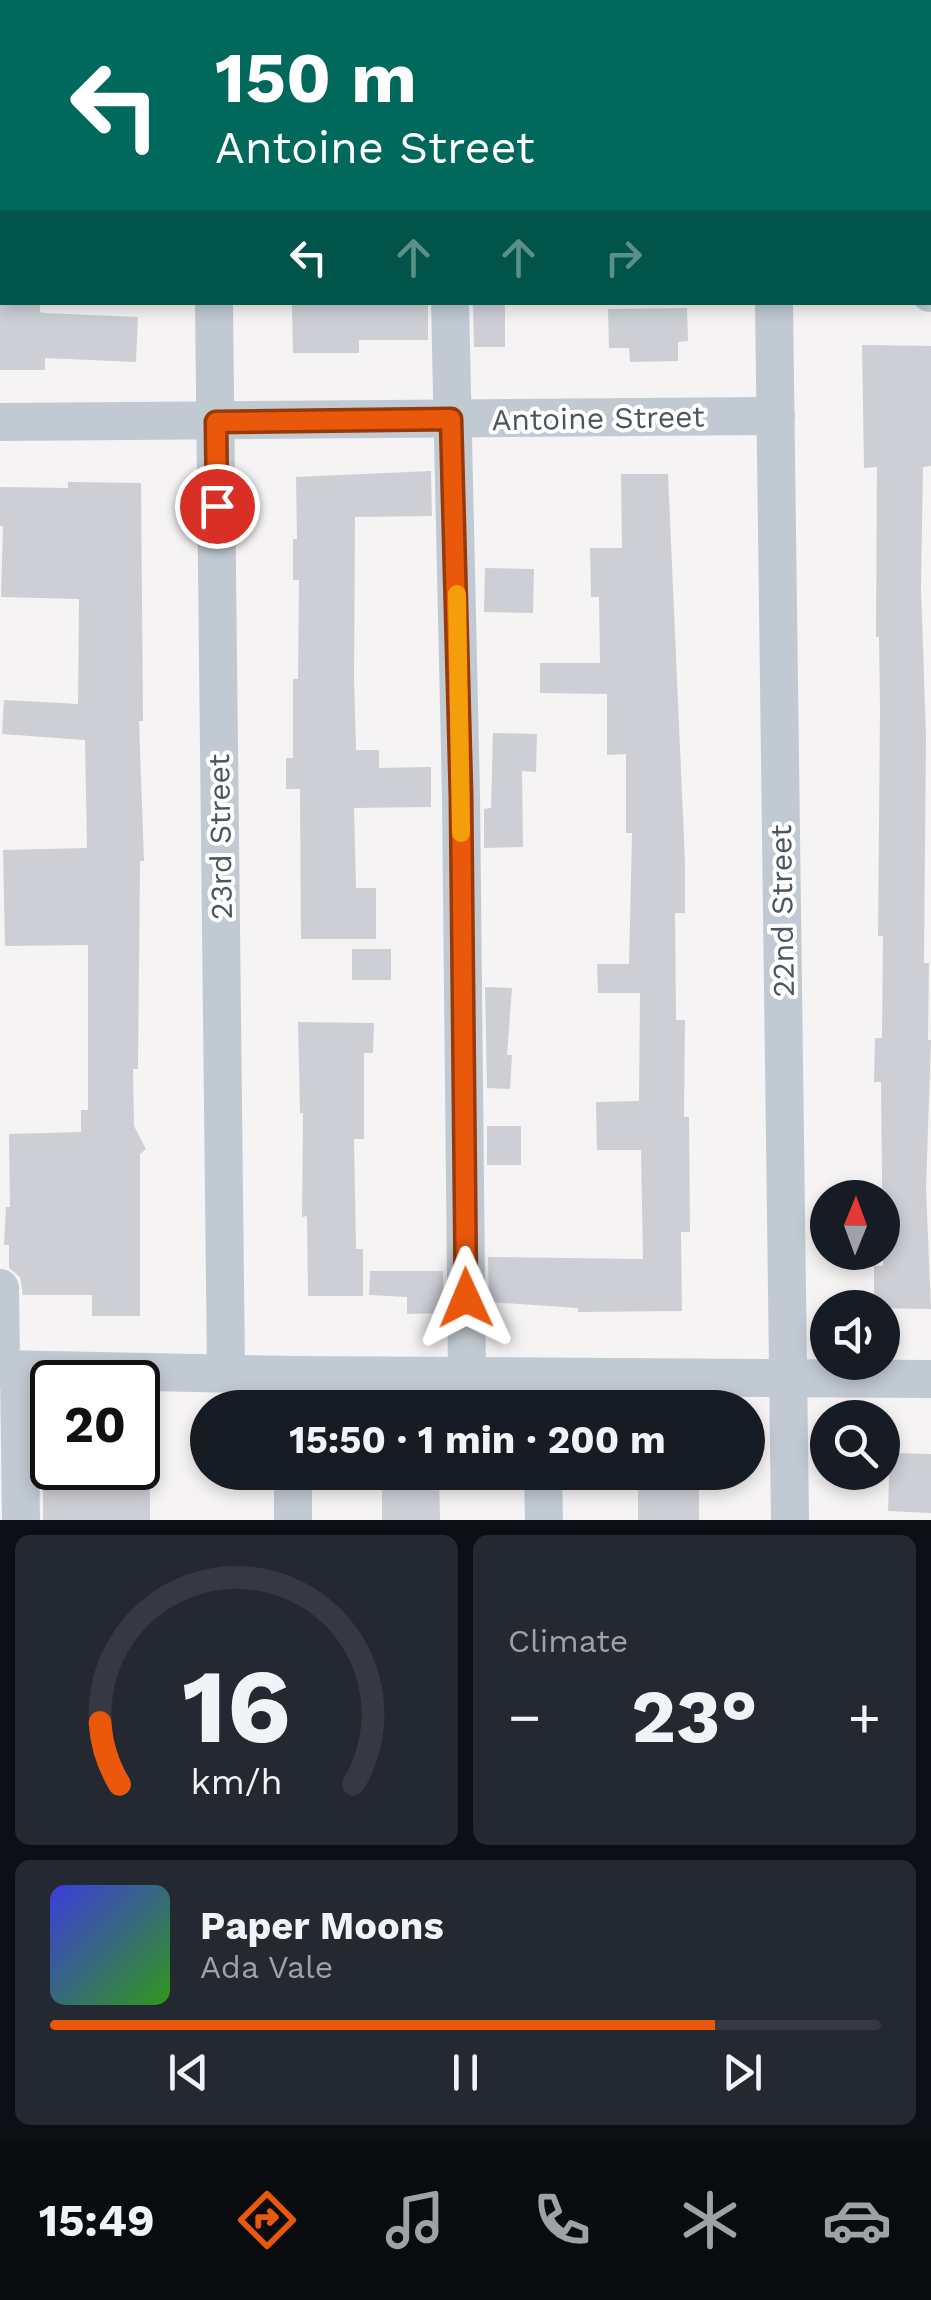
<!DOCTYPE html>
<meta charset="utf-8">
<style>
:root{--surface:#171b24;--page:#242831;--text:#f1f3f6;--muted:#9ea1a6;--line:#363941;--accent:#ea580c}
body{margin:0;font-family:"Work Sans",sans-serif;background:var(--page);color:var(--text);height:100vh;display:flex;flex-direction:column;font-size:38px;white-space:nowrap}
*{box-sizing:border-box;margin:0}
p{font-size:32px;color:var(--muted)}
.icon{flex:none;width:55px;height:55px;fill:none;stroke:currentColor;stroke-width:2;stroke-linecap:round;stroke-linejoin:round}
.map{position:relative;height:1520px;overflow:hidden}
.drawer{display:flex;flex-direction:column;gap:15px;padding:15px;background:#0d0f14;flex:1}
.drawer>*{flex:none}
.guide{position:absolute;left:0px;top:0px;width:932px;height:305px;box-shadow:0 5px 15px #0003;background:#00695c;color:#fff;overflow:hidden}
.needle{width:65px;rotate:1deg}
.buttons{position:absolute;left:810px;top:1180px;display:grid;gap:20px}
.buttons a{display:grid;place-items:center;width:90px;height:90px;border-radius:50%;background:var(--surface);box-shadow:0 5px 15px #0003;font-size:50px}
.speed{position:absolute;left:30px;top:1360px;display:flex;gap:20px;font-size:50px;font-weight:700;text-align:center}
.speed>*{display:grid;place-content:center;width:130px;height:130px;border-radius:50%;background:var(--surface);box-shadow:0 5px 15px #0003;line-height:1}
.speed .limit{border:5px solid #111;border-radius:15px;background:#fff;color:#111}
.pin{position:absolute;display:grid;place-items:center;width:85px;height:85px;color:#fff;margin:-42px;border:5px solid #fff;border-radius:50%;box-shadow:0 2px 10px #0007}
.me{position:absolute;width:110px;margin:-55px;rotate:359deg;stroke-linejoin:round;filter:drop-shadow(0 0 8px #0008)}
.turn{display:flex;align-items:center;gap:35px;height:210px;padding:0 50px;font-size:45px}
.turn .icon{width:130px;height:130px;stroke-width:2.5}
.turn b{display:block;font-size:70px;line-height:85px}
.lanes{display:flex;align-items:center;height:95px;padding:0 50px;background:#0003;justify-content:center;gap:50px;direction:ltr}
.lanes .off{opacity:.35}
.big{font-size:75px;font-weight:700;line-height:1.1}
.drawer .widget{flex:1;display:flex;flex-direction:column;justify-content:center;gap:15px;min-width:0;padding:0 35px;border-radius:15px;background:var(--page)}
.drawer .dial{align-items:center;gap:0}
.dial svg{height:260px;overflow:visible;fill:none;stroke:var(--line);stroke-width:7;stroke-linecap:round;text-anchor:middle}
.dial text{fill:var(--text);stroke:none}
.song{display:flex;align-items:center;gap:30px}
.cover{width:120px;height:120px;border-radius:15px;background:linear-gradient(135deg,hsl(240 70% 55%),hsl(110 70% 35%))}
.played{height:10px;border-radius:5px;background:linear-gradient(90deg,var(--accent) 80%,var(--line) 80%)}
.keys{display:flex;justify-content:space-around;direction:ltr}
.heat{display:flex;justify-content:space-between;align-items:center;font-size:55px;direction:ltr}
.drawer .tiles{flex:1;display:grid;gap:15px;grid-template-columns:1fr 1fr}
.widget:last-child{grid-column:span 2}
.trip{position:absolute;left:190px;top:1390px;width:575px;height:100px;border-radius:50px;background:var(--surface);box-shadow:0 5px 15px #0003;font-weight:700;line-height:100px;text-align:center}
.dock{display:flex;height:160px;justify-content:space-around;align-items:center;background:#090b0e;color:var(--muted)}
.dock .icon{width:70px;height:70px}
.dock .current{color:var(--accent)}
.dock b{font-size:45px;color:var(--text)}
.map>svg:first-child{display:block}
.building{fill:#cdcfd5}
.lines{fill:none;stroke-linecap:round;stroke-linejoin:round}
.minor{stroke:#c1cad2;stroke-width:38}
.route-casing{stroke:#983908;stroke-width:25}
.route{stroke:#ea580c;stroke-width:18}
.slow{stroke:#f59e0b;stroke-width:18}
.labels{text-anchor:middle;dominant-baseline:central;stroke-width:8;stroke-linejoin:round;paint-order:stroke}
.street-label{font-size:30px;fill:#4a5661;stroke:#fff}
</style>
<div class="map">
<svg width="931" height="1520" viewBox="0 0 931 1520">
<rect width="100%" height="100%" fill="#f5f3f3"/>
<g class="building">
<polygon points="0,302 40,302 40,312 44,313 138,317 136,362 45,358 45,370 0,370"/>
<polygon points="396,302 428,302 428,340 359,340 359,353 293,353 292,305"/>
<polygon points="473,304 505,304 505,347 474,347"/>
<polygon points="687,308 688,341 678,342 678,361 630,362 629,348 609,348 608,309"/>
<polygon points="862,345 931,346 931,466 923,467 921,588 926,736 924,963 929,963 928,1040 931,1040 926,1188 931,1309 874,1308 874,1266 883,1266 881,1082 874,1082 875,1038 882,1038 883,936 878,936 880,707 879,637 876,637 877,467 864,468"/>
<polygon points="431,471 432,516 355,517 354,679 356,750 379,750 379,768 431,767 431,807 354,808 356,888 376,888 376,939 301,939 300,789 286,789 286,758 293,758 293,679 298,679 299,580 293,580 293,539 297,539 296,477"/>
<polygon points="621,474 668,474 685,862 685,913 675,913 676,1020 685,1020 684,1117 689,1117 690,1232 681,1232 682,1311 578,1312 578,1308 489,1302 488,1257 643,1259 641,1150 597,1150 596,1102 639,1101 640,993 598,993 597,964 629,964 632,833 626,833 626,754 607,755 607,694 540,693 540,663 600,663 599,597 591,597 590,548 622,548"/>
<polygon points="68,482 141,483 143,721 139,721 144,861 140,861 138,1069 133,1069 134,1126 146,1149 140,1154 140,1316 92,1316 92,1295 23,1295 20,1277 9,1268 9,1245 4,1245 6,1207 10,1207 9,1134 81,1132 81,1110 88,1110 88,945 5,946 3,850 87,848 85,740 2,734 4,700 78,704 79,599 1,597 3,526 0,526 0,487 68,488"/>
<polygon points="485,568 534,569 533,613 484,612"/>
<polygon points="493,733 537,734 536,772 522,771 523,847 484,848 484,809 491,808"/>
<rect x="352" y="949" width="39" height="31"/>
<polygon points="485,987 512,988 507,1055 512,1055 510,1089 487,1088"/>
<polygon points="298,1022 374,1023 373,1053 364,1053 364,1139 354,1139 356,1249 363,1249 363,1296 308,1296 307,1216 302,1217 303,1113 300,1113"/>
<rect x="487" y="1126" width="34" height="39"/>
<polygon points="370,1271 443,1271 444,1313 407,1314 407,1297 369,1295"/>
<polygon points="890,1453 931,1454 931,1513 888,1511"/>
<rect x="43" y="1468" width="107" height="52"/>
<polygon points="382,1472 439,1472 440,1520 382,1520"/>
<rect x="638" y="1472" width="61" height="48"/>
</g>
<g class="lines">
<g class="minor">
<polyline points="211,0 211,2"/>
<polyline points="447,0 447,2"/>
<polyline points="769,0 769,2"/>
<polyline points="930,293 931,293"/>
<polyline points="214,302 226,1372"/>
<polyline points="450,302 461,796 467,1376"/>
<polyline points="774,302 790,1520"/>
<polyline points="0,422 776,416"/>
<polyline points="0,1288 1,1369"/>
<polyline points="0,1369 293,1375 931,1379"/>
<polyline points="19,1370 21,1520"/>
<polyline points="543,1472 544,1520"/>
<polyline points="293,1520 293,1472"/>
</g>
</g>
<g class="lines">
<defs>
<polyline id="route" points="217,506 216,422 451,419 461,796 466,1298"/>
</defs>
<use href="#route" class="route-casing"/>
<use href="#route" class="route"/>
<polyline class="slow" points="457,594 461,833"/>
</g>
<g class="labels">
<g class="street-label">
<text transform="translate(598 418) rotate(-1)">Antoine Street</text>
<text transform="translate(220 837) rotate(-91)">23rd Street</text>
<text transform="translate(782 911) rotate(-91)">22nd Street</text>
</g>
</g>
</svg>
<div class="buttons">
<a><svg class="needle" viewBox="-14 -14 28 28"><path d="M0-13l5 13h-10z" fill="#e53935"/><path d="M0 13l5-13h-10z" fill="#9ea1a6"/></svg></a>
<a><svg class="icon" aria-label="sound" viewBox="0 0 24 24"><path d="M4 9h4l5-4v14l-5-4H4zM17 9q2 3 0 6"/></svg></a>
<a><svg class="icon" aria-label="search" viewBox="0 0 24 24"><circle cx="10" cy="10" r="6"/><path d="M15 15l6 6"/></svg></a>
</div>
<div class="speed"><div class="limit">20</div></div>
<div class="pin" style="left:217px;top:506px;background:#d93025"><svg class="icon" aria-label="arrive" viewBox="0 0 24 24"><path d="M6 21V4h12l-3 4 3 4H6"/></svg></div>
<svg class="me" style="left:466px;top:1298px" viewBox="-20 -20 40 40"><path d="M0-17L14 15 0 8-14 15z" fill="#ea580c" stroke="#fff" stroke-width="4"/></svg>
<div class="trip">15:50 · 1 min · 200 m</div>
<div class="guide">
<div class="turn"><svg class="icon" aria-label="left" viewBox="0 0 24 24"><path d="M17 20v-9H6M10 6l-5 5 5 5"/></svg><div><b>150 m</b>Antoine Street</div></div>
<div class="lanes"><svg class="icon" aria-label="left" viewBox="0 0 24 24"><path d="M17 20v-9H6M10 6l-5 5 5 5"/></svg><svg class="icon off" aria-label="ahead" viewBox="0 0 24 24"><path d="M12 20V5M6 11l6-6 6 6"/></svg><svg class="icon off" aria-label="ahead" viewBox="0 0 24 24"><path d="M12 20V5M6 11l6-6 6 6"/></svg><svg class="icon off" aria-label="right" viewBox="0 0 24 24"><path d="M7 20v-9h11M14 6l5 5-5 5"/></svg></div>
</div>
</div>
<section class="drawer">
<div class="tiles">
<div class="widget dial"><svg viewBox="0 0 100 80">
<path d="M14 69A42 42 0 1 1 86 69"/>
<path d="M14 69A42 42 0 0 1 8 50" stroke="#ea580c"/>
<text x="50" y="56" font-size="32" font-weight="700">16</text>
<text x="50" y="72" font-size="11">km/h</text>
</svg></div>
<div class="widget"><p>Climate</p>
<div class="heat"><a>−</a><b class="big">23°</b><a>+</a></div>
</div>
<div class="widget">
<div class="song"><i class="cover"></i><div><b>Paper Moons</b><p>Ada Vale</p></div></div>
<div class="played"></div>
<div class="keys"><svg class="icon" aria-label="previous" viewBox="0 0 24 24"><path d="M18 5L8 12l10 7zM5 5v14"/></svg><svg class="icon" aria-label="pause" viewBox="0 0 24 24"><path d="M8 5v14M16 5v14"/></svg><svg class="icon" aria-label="next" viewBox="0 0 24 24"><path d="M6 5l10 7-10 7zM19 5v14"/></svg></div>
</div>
</div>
</section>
<nav class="dock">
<b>15:49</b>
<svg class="icon current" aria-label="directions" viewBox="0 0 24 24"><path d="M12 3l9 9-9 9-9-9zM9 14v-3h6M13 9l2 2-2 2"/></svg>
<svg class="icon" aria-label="music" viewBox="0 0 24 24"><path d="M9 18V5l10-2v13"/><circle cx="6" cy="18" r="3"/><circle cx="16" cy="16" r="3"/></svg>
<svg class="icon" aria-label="phone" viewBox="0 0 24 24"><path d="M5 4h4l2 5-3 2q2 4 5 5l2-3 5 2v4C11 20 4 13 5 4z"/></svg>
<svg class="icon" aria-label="climate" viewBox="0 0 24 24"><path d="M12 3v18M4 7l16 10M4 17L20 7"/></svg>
<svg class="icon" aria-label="car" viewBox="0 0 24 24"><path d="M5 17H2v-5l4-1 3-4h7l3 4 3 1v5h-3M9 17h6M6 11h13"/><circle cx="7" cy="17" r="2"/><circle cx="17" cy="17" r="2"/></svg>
</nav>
